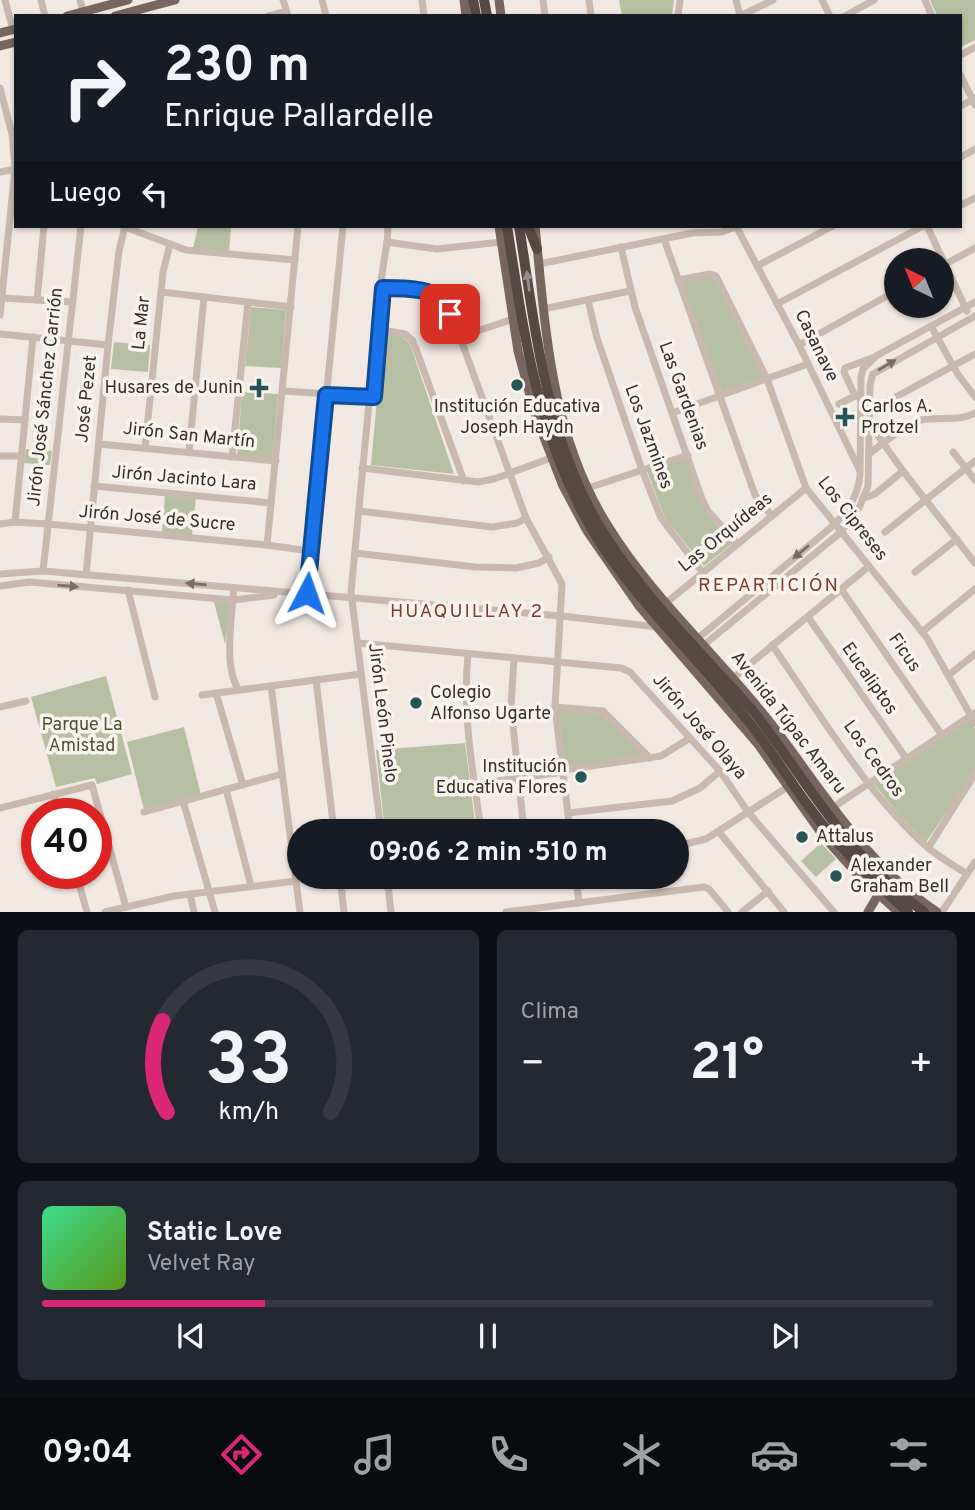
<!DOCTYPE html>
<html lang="es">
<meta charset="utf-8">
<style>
:root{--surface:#171b24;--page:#242831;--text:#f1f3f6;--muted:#9ea1a6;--line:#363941;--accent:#db2777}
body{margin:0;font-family:Overpass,sans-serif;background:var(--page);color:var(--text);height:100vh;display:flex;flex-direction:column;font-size:26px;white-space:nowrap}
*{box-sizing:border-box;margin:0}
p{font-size:23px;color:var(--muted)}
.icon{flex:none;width:38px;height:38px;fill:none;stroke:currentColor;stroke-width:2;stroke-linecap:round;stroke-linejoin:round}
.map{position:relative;height:912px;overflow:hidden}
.details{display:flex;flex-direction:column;gap:18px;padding:18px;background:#0d0f14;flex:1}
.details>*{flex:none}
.banner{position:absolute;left:14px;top:14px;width:948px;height:214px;border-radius:0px;box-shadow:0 2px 5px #0004;background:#171b24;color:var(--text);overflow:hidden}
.needle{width:46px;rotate:317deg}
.tools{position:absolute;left:884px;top:248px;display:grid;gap:14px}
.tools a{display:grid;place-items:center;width:70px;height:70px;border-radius:50%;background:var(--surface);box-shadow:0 2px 5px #0004;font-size:35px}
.speed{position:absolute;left:21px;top:798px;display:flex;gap:14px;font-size:35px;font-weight:700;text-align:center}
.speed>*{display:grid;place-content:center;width:91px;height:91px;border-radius:50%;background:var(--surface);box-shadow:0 2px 5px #0004;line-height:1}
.speed .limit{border:10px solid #d22;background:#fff;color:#111}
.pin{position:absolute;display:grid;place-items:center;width:60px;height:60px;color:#fff;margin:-30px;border-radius:14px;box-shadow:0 4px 10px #0006}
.me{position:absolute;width:77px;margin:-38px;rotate:4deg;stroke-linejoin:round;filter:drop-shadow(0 0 5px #0008)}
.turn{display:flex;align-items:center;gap:24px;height:147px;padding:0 35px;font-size:32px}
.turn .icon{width:91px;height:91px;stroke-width:2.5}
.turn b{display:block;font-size:49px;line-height:60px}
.then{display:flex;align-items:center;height:66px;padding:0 35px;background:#0003;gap:14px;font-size:26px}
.big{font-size:52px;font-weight:700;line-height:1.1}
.details .tile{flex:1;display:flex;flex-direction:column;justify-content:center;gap:10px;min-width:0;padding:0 24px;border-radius:10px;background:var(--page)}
.details .dial{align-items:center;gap:0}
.dial svg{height:182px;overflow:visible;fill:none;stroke:var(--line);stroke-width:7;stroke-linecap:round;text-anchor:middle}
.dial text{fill:var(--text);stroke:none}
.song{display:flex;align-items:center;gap:21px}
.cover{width:84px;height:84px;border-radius:10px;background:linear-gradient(135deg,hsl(150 70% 55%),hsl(90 70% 35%))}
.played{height:7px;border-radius:4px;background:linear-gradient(90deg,var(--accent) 25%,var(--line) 25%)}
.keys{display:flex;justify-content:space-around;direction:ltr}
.heat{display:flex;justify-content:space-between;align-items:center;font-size:38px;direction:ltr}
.details .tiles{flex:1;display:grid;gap:18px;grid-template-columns:1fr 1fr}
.tile:last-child{grid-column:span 2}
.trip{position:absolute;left:287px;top:819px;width:402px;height:70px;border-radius:35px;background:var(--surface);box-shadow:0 2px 5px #0004;font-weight:700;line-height:70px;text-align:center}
.menu{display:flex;height:112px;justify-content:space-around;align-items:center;background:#090b0e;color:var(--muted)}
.menu .icon{width:49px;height:49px}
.menu .current{color:var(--accent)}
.menu b{font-size:32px;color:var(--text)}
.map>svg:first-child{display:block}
.green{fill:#b7bfa2}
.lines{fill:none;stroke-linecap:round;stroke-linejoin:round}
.minor{stroke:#c8b8ae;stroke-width:7}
.major{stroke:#78655e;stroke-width:9}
.highway{stroke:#584844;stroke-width:10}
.oneway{fill:#988c88}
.oneway2{fill:#796d66}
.route-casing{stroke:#114b97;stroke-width:18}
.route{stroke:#1a73e8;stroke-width:12}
.poi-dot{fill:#255555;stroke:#f9f3ed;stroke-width:2.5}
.labels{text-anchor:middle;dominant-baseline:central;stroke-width:7;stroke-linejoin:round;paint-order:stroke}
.street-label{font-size:18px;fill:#382f2c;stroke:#f9f3ed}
.poi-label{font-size:18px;fill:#382f2c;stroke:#f9f3ed;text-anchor:start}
.park-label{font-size:18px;fill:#4a5432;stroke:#f9f3ed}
.neighbourhood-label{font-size:19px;letter-spacing:2px;fill:#7f3b2d;stroke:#f9f3ed}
</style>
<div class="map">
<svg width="975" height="912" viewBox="0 0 975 912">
<rect width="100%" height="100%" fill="#f1e8e1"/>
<g class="green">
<polygon points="619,0 674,0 672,16 622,16"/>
<polygon points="930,0 975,0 975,40 961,47 961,16 937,16"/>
<polygon points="198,226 231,226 229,254 193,249"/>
<polygon points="709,277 714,279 763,377 722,392 682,282"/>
<polygon points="251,307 286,310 281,368 245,366"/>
<polygon points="383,333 403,337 410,344 454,474 371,465"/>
<polygon points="114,342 150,345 148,372 111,369"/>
<polygon points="242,392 278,394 272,458 237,455"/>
<polygon points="26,449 52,451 50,465 24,463"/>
<polygon points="685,459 700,501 733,543 704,566 665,518 647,471"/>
<polygon points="165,496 196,498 192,535 162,533"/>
<polygon points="214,602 231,602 225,644"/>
<polygon points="106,676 132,774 97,784 95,778 56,787 31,697"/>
<polygon points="558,710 600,713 645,756 565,767"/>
<polygon points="970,719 975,729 975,771 926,842 901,817 874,784"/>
<polygon points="184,727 201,795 144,810 127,742"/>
<polygon points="465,743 476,831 385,831 376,750"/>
<polygon points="821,843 836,859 816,877 801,861"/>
</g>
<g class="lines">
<g class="minor">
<polyline points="5,0 13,30"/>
<polyline points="41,0 45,16"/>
<polyline points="80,0 83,12"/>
<polyline points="283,0 288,16"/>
<polyline points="322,0 326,16"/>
<polyline points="422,0 424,16"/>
<polyline points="543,0 545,16"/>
<polyline points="589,0 591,16"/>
<polyline points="736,0 740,16"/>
<polyline points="822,0 830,16"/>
<polyline points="925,0 932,16"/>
<polyline points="268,16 286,11"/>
<polyline points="678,16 680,0"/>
<polyline points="740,16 773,0"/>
<polyline points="845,16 874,0"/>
<polyline points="961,55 975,47"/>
<polyline points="961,76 975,105"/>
<polyline points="0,88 12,134 15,169 0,315"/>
<polyline points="961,106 975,98"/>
<polyline points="961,157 975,149"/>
<polyline points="0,172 15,169"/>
<polyline points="961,205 975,198"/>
<polyline points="736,226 799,345 859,469"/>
<polyline points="927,226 967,311"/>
<polyline points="125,227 186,250 295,260"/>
<polyline points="664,239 755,495 772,516"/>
<polyline points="387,242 437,249 501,242"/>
<polyline points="387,246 388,226"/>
<polyline points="621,247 635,307 702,499 708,511 738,544"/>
<polyline points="539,264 692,233 722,232 738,226"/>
<polyline points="757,266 833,226"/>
<polyline points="942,266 975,248"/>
<polyline points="678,280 710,274 716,276 767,379 806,488 927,638 975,723"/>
<polyline points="380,287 421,290 433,293 443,300 460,337 526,518 562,584 555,707 570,831"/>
<polyline points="161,292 291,307"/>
<polyline points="2,298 72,302"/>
<polyline points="37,300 44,226"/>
<polyline points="588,300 597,338 642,470 661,518 703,573"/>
<polyline points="777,304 923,226"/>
<polyline points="543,309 630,291"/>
<polyline points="931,326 957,373 975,397"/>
<polyline points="376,329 405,334 413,341 464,481"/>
<polyline points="0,334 108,345"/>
<polyline points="460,337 513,319"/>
<polyline points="799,345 896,291"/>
<polyline points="284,391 374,397"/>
<polyline points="860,396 855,396 844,372 845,368 872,358"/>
<polyline points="839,404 855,396"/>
<polyline points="868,412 975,354"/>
<polyline points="672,413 808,364"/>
<polyline points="0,419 25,420"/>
<polyline points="869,423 903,471 975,563"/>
<polyline points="99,444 276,461"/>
<polyline points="145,448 163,272 170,244"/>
<polyline points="189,452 204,297"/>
<polyline points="953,452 975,480"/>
<path d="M870,453C886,442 902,426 921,420C939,416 958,422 975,413"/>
<polyline points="0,456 21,456"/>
<polyline points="232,457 248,302"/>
<polyline points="362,468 478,482 494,479 551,458"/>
<polyline points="94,486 271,503"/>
<polyline points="588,488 688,455"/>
<polyline points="864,498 875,494 903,471"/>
<polyline points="359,511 492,527 517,523 526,518"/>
<polyline points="15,522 33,337"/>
<polyline points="0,524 15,522 48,524 267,545 310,551"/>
<polyline points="885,532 975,461"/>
<polyline points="267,545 298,226"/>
<polyline points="355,553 475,567 516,568 539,563 549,557"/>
<polyline points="43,571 81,226"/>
<polyline points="915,572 957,539"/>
<polyline points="0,574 43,571 561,616 658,627"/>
<polyline points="86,575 108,345 119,251 125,226"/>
<polyline points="0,586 29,582 233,600 274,595"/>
<path d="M234,588C232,613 223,669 239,690"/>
<polyline points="841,589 941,734"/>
<polyline points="128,590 155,697"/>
<polyline points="307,593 343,226"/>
<polyline points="666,603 806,488"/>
<polyline points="808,617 906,758"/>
<polyline points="922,632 975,589"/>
<path d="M692,639H697L835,524C849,509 858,496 860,475L861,377L863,369L876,356L975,302"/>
<polyline points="358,643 621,668 630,672 720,771 748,812 834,912"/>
<path d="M772,645C818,711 867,794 927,847C939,857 953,865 967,874"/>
<polyline points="699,649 841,532 859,508 868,486 870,385 873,374 975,316"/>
<path d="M468,654C462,714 473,772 481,831"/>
<polyline points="514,658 511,706 524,831"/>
<polyline points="950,674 975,654"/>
<polyline points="733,678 868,567"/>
<polyline points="316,680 334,831"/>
<polyline points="271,686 300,912"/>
<polyline points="216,693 243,785"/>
<polyline points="202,695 361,674"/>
<polyline points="0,707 26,701"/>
<polyline points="555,707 603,711 650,758"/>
<polyline points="563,770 661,756 690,738"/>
<polyline points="475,784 564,772"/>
<polyline points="226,789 251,886"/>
<polyline points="53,794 59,814"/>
<polyline points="183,801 215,912"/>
<polyline points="0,808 92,785 126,907"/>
<polyline points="832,808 975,713"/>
<polyline points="144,812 282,774"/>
<polyline points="568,813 672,801 700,788 720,771"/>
<polyline points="381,831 351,592 380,287 387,242"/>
<polyline points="719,832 784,912"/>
<polyline points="677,846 706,839 786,788"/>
<polyline points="928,848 975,774"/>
<polyline points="76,873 87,912"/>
<polyline points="340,877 344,912"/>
<polyline points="387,877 391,912"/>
<polyline points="576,877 579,903"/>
<polyline points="388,882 425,877"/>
<polyline points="190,894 194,912"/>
<polyline points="105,912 174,896 296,881"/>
<polyline points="506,912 704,887 709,889 728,912"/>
<polyline points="742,912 768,891"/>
<polyline points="942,912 975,862"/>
</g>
<g class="major">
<polyline points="464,0 466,16"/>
<polyline points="499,0 501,16"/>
<polyline points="67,16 128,0"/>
<polyline points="115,16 175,0"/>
<polyline points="0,33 16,29"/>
<polyline points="0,46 16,42"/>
<polyline points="499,226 518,351 535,414 563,486 587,531 639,606 757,743 824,837 859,876 898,912"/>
<path d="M535,226C546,331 550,433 608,526C654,601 723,660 776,730C825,795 867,865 937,912"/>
<polyline points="868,912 878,895"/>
</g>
<g class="highway">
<polyline points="473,0 476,16"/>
<polyline points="484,0 487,16"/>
<path d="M507,226C525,342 540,456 609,556C651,615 704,665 749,722C771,750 789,780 810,808C838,847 872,880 908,912"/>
<path d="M519,226C536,333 546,440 604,534C634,581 673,624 711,665C727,683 746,701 760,720C812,790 851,860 924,912"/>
<polyline points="528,226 537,249"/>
</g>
</g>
<defs><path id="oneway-solid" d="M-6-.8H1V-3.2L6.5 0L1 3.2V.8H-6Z" transform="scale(1.75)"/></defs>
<use class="oneway" href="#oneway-solid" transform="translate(528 281) rotate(-98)"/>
<g class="oneway2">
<use href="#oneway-solid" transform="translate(887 365) rotate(-31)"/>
<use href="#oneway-solid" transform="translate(801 552) rotate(140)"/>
<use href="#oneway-solid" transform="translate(196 584) rotate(-175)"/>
<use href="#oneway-solid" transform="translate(68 586) rotate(5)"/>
</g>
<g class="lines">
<defs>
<path id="route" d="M307,593L326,395L374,397L383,288C413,289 435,285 450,314"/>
</defs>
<use href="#route" class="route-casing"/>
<use href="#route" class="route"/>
</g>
<g class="poi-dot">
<circle cx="517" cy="385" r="7"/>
<path d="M255.5 377.5h7v7h7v7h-7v7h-7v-7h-7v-7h7z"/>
<path d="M841.5 406.5h7v7h7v7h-7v7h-7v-7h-7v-7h7z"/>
<circle cx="416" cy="703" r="7"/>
<circle cx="581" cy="777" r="7"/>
<circle cx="802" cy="837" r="7"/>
<circle cx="836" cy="876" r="7"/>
</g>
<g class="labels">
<g class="street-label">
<text transform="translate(142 323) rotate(-84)">La Mar</text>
<text transform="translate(816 346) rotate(64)">Casanave</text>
<text transform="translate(683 396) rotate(70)">Las Gardenias</text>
<text transform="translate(46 397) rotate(-84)">Jirón José Sánchez Carrión</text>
<text transform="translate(87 399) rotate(-84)">José Pezet</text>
<text transform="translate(189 436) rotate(6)">Jirón San Martín</text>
<text transform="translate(648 437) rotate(70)">Los Jazmines</text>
<text transform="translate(184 479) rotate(5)">Jirón Jacinto Lara</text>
<text transform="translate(157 519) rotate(5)">Jirón José de Sucre</text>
<text transform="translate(852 519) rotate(52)">Los Cipreses</text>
<text transform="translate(726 533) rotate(-39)">Las Orquídeas</text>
<text transform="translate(904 653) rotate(55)">Ficus</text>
<text transform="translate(869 679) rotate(55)">Eucaliptos</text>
<text transform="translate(382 713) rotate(83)">Jirón León Pinelo</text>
<text transform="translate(788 723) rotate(52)">Avenida Túpac Amaru</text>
<text transform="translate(699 727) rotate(49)">Jirón José Olaya</text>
<text transform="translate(873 759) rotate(54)">Los Cedros</text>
</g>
<g class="poi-label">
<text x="243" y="388" text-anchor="end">Husares de Junin</text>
<text x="517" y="407" text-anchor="middle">Institución Educativa<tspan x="517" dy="21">Joseph Haydn</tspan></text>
<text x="861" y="407">Carlos A.<tspan x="861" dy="21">Protzel</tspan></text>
<text x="430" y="693">Colegio<tspan x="430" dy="21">Alfonso Ugarte</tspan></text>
<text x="567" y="767" text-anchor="end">Institución<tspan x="567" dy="21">Educativa Flores</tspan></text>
<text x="816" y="837">Attalus</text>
<text x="850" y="866">Alexander<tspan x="850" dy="21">Graham Bell</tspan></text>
</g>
<g class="park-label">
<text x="82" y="725">Parque La<tspan x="82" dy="21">Amistad</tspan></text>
</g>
<g class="neighbourhood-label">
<text x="769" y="586">REPARTICIÓN</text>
<text x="467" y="612">HUAQUILLAY 2</text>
</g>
</g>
</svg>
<div class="tools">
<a><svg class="needle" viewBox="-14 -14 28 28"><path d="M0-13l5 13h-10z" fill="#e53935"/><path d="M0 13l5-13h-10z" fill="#9ea1a6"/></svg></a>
</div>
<div class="speed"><div class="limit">40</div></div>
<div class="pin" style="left:450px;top:314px;background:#d93025"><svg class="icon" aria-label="arrive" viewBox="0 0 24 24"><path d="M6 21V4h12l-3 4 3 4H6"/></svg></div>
<svg class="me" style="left:307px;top:593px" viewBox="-20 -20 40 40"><path d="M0-17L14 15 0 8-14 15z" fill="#1a73e8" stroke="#fff" stroke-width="4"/></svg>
<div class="trip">09:06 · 2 min · 510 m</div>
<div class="banner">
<div class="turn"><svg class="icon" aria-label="right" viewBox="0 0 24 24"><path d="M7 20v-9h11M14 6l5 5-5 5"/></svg><div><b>230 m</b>Enrique Pallardelle</div></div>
<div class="then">Luego<svg class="icon" aria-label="left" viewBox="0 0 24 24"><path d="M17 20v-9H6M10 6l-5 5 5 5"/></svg></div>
</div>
</div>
<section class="details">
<div class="tiles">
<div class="tile dial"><svg viewBox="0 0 100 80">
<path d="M14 69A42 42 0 1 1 86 69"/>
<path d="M14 69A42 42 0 0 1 12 29" stroke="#db2777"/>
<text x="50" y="56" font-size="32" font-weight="700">33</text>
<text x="50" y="72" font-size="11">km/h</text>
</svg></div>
<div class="tile"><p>Clima</p>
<div class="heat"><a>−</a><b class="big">21°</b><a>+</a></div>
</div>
<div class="tile">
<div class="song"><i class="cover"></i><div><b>Static Love</b><p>Velvet Ray</p></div></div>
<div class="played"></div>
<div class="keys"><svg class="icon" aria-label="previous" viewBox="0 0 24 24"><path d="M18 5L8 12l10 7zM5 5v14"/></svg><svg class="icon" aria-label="pause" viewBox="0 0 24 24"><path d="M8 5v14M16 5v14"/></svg><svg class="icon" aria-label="next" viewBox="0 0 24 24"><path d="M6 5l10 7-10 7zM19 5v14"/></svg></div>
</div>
</div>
</section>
<nav class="menu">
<b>09:04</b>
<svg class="icon current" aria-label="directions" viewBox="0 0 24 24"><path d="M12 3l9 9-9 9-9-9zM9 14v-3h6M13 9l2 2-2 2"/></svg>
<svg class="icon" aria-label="music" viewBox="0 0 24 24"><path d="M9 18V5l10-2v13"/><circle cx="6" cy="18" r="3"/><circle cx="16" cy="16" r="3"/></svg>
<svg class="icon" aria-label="phone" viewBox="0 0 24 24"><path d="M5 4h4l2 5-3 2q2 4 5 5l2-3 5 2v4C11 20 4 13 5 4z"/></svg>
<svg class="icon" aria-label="climate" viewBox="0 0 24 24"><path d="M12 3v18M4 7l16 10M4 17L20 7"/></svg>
<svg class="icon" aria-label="car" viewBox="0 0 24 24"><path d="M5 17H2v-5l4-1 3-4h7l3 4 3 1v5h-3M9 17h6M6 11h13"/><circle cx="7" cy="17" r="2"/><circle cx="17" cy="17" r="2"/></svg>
<svg class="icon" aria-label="filters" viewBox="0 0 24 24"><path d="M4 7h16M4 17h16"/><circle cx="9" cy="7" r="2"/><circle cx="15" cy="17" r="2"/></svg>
</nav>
